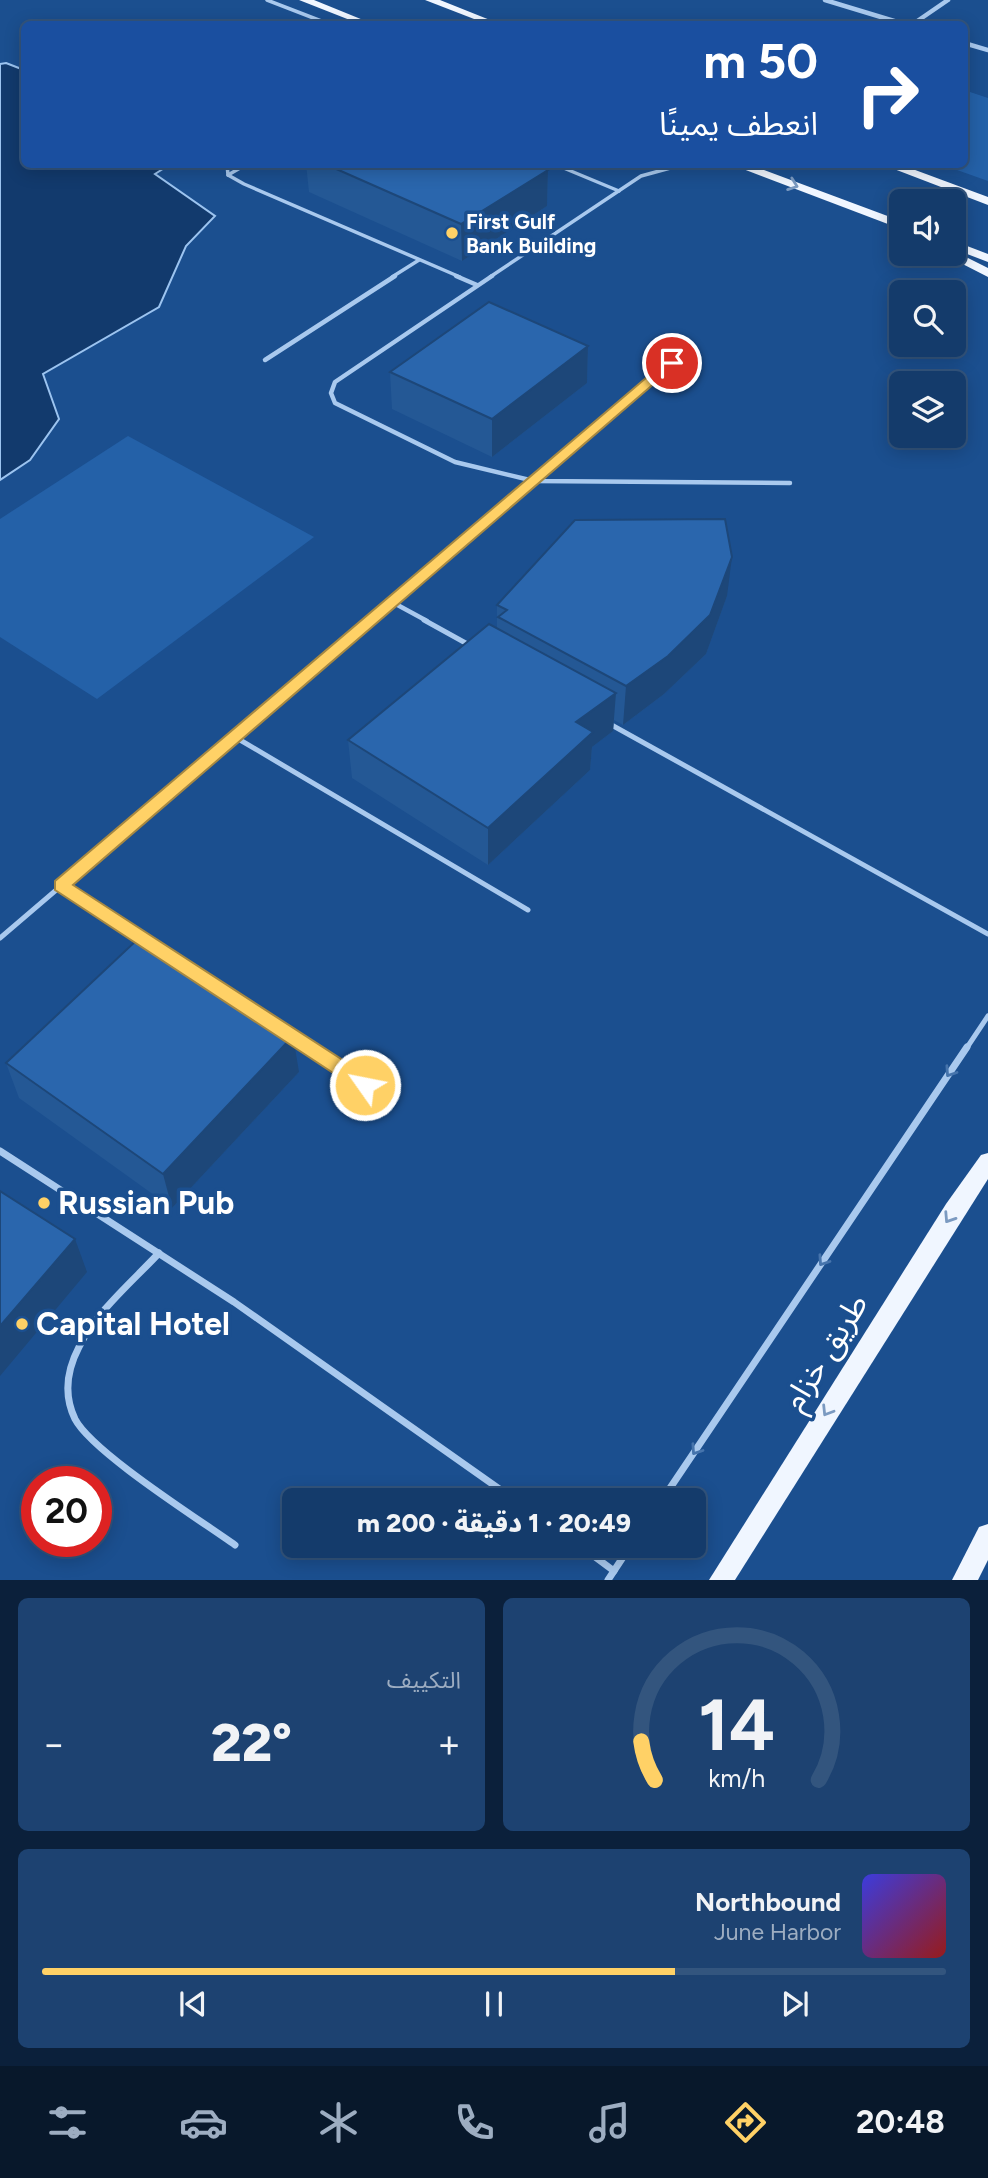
<!DOCTYPE html>
<html lang="ar">
<meta charset="utf-8">
<style>
:root{--surface:#143b6b;--page:#1d4271;--text:#f1f3f6;--muted:#9dadc1;--line:#33557e;--accent:#ffd166}
body{margin:0;font-family:Figtree,"Noto Sans Arabic",sans-serif;background:var(--page);color:var(--text);direction:rtl;height:100vh;display:flex;flex-direction:column;font-size:26px;white-space:nowrap}
*{box-sizing:border-box;margin:0}
p{font-size:23px;color:var(--muted)}
.icon{flex:none;width:38px;height:38px;fill:none;stroke:currentColor;stroke-width:2;stroke-linecap:round;stroke-linejoin:round}
.map{position:relative;height:1580px;overflow:hidden;direction:ltr}
.drawer{display:flex;flex-direction:column;gap:18px;padding:18px;background:#0b203b;flex:1}
.drawer>*{flex:none}
.top-card{position:absolute;left:21px;top:21px;width:947px;height:147px;border-radius:10px;box-shadow:0 4px 18px #0003,0 0 0 2px var(--line);direction:rtl;background:#1a4fa0;color:#fff;overflow:hidden}
.controls{position:absolute;left:889px;top:189px;display:grid;gap:14px}
.controls a{display:grid;place-items:center;width:77px;height:77px;border-radius:10px;background:var(--surface);box-shadow:0 4px 18px #0003,0 0 0 2px var(--line);font-size:35px}
.speed{position:absolute;left:21px;top:1466px;display:flex;gap:14px;font-size:35px;font-weight:700;text-align:center}
.speed>*{display:grid;place-content:center;width:91px;height:91px;border-radius:50%;background:var(--surface);box-shadow:0 4px 18px #0003,0 0 0 2px var(--line);line-height:1}
.speed .limit{border:10px solid #d22;background:#fff;color:#111}
.pin{position:absolute;display:grid;place-items:center;width:60px;height:60px;color:#fff;margin:-30px;border:4px solid #fff;border-radius:50%;box-shadow:0 2px 7px #0007}
.me{position:absolute;width:77px;margin:-38px;rotate:303deg;stroke-linejoin:round;filter:drop-shadow(0 0 5px #0008)}
.turn{display:flex;align-items:center;gap:24px;height:147px;padding:0 35px;font-size:32px}
.turn .icon{width:91px;height:91px;stroke-width:2.5}
.turn b{display:block;font-size:49px;line-height:60px}
.big{font-size:52px;font-weight:800;line-height:1.1}
.drawer .card{flex:1;display:flex;flex-direction:column;justify-content:center;gap:10px;min-width:0;padding:0 24px;border-radius:10px;background:var(--page)}
.drawer .dial{align-items:center;gap:0}
.dial svg{height:182px;overflow:visible;fill:none;stroke:var(--line);stroke-width:7;stroke-linecap:round;text-anchor:middle}
.dial text{fill:var(--text);stroke:none}
.song{display:flex;align-items:center;gap:21px}
.cover{width:84px;height:84px;border-radius:10px;background:linear-gradient(135deg,hsl(240 70% 55%),hsl(0 70% 35%))}
.played{height:7px;border-radius:4px;background:linear-gradient(90deg,var(--accent) 70%,var(--line) 70%)}
.keys{display:flex;justify-content:space-around;direction:ltr}
.heat{display:flex;justify-content:space-between;align-items:center;font-size:38px;direction:ltr}
.drawer .tiles{flex:1;display:grid;gap:18px;grid-template-columns:1fr 1fr}
.card:last-child{grid-column:span 2}
.trip{position:absolute;left:282px;top:1488px;width:424px;height:70px;border-radius:10px;background:var(--surface);box-shadow:0 4px 18px #0003,0 0 0 2px var(--line);font-weight:800;line-height:70px;text-align:center;direction:rtl}
.dock{display:flex;height:112px;justify-content:space-around;align-items:center;background:#08182b;color:var(--muted)}
.dock .icon{width:49px;height:49px}
.dock .selected{color:var(--accent)}
.dock b{font-size:32px;color:var(--text)}
.map>svg:first-child{display:block}
.green{fill:#2461a8}
.water{fill:#123a6d;stroke:#9cc4f0;stroke-width:2}
.lines{fill:none;stroke-linecap:round;stroke-linejoin:round}
.lane-far3{stroke:#a9c9ee;stroke-width:3.5}
.lane-far2{stroke:#a9c9ee;stroke-width:4.5}
.lane-far1{stroke:#a9c9ee;stroke-width:5}
.lane{stroke:#a9c9ee;stroke-width:7}
.street{stroke:#a9c9ee;stroke-width:4.5}
.primary{fill:#f0f6ff;fill-rule:evenodd}
.wall{fill:#245895}
.shaded-wall{fill:#1d4779}
.building{fill:#2a66ad;stroke:#1d4779;stroke-width:2}
.oneway{stroke:#7b9ac1}
.oneway2{stroke:#4674ac}
.route{fill:#ffd166;stroke:#a68842;stroke-width:2}
.poi-dot{fill:#ffd166;stroke:#1b4f8f;stroke-width:2.5}
.labels{text-anchor:middle;dominant-baseline:central;stroke-width:7;stroke-linejoin:round;paint-order:stroke}
.far-poi-label{font-size:21px;font-weight:bold;fill:#fff;stroke:#1b4f8f;text-anchor:start}
.near-poi-label{font-size:32px;font-weight:bold;fill:#fff;stroke:#1b4f8f;text-anchor:start}
.near-street-label{font-size:32px;fill:#fff;stroke:#1b4f8f}
</style>
<div class="map">
<svg width="988" height="1580" viewBox="0 0 988 1580">
<rect width="100%" height="100%" fill="#1b4f8f"/>
<g class="green">
<polygon points="964,90 988,98 988,181 943,165 964,164"/>
<polygon points="128,436 314,537 97,699 0,637 0,519"/>
</g>
<polygon class="water" points="6,63 24,70 24,164 169,165 155,174 215,216 186,246 159,307 43,374 59,419 30,460 0,480 0,64"/>
<g class="lines">
<g class="lane-far3">
<polyline points="267,0 329,24"/>
<polyline points="227,164 228,175 244,184 460,277"/>
<polyline points="554,164 619,191"/>
<polyline points="720,164 745,168"/>
<polyline points="228,175 247,164"/>
<polyline points="392,277 419,260"/>
<polyline points="490,277 641,176 685,164"/>
</g>
<g class="lane-far2">
<polyline points="456,276 477,285"/>
<polyline points="492,276 335,382 331,393 335,403 455,462 534,481 790,483"/>
<polyline points="265,360 395,276"/>
<polyline points="392,602 427,621"/>
<polyline points="370,621 672,363"/>
</g>
<g class="lane-far1">
<polyline points="424,620 471,646"/>
<polyline points="608,723 988,934"/>
<polyline points="235,737 528,910"/>
<polyline points="61,885 231,997"/>
<polyline points="0,938 372,620"/>
<polyline points="289,1035 310,1049"/>
<polyline points="966,1049 988,1016"/>
</g>
<g class="lane">
<polyline points="307,1047 365,1085"/>
<polyline points="0,1151 234,1302 515,1500"/>
<path d="M159,1253C132,1282 97,1311 79,1347C67,1370 63,1394 75,1419C92,1452 200,1520 235,1545"/>
<polyline points="662,1500 967,1047"/>
<polyline points="579,1545 614,1571"/>
<polyline points="608,1580 631,1545"/>
</g>
<g class="street">
<polyline points="825,0 904,24"/>
<polyline points="913,24 948,0"/>
<polyline points="964,43 988,50"/>
</g>
<g class="primary">
<polygon points="299,0 314,0 373,24 360,24"/>
<polygon points="425,0 440,0 500,24 487,24"/>
<polygon points="730,164 748,164 901,221 901,229"/>
<polygon points="881,164 899,164 988,197 988,205"/>
<polygon points="954,241 988,254 988,262 954,249"/>
<polygon points="954,251 988,268 988,277 943,254 954,254"/>
<polygon points="988,1153 988,1179 735,1580 709,1580 946,1204 981,1155"/>
<polygon points="988,1524 988,1560 978,1580 952,1580 979,1527"/>
</g>
</g>
<g class="wall">
<polygon points="306,164 535,164 548,170 547,206 462,261 309,192"/>
<polygon points="588,346 587,383 492,457 392,409 390,372"/>
<polygon points="727,596 706,654 664,694 623,725 614,720 613,731 592,747 590,770 488,865 352,778 348,740 497,628 497,605"/>
<polygon points="6,1063 299,1072 172,1208 19,1098"/>
</g>
<g class="shaded-wall">
<polygon points="548,170 547,206 462,261 461,224"/>
<polygon points="588,346 587,383 492,457 492,419"/>
<polygon points="732,557 727,596 706,654 664,694 623,725 626,686"/>
<polygon points="616,693 613,731 592,747 590,770 488,865 488,828 576,722"/>
<polygon points="293,1036 299,1072 172,1208 163,1174"/>
<polygon points="75,1239 87,1272 0,1376 0,1326"/>
</g>
<g class="building">
<polygon points="325,164 535,164 548,170 461,224"/>
<polygon points="489,302 588,346 492,419 390,372"/>
<polygon points="725,519 732,557 710,615 668,656 626,686 498,617 507,610 497,605 575,520"/>
<polygon points="489,624 616,693 576,722 593,732 488,828 348,740"/>
<polygon points="139,938 293,1036 163,1174 6,1063"/>
<polygon points="0,1191 75,1239 0,1326"/>
</g>
<defs><path id="oneway-chevron" d="M-2-3.5L2.5 0L-2 3.5" fill="none" stroke-width="1.6" stroke-linecap="round" stroke-linejoin="round" transform="scale(1.75)"/></defs>
<g class="oneway">
<use href="#oneway-chevron" transform="translate(793 185) rotate(20)"/>
<use href="#oneway-chevron" transform="translate(949 1218) rotate(123)"/>
<use href="#oneway-chevron" transform="translate(827 1411) rotate(122)"/>
</g>
<g class="oneway2">
<use href="#oneway-chevron" transform="translate(950 1072) rotate(124)"/>
<use href="#oneway-chevron" transform="translate(823 1261) rotate(124)"/>
<use href="#oneway-chevron" transform="translate(696 1450) rotate(124)"/>
</g>
<polygon class="route" points="667,360 678,363 73,885 372,1079 374,1085 372,1090 359,1090 55,890 55,881"/>
<g class="poi-dot">
<circle cx="452" cy="233" r="7"/>
<circle cx="44" cy="1203" r="7"/>
<circle cx="22" cy="1324" r="7"/>
</g>
<g class="labels">
<g class="far-poi-label">
<text x="466" y="221">First Gulf<tspan x="466" dy="24">Bank Building</tspan></text>
</g>
<g class="near-poi-label">
<text x="58" y="1203">Russian Pub</text>
<text x="36" y="1324">Capital Hotel</text>
</g>
<g class="near-street-label">
<text transform="translate(825 1352) rotate(-58)">طريق خزام</text>
</g>
</g>
</svg>
<div class="controls">
<a><svg class="icon" aria-label="sound" viewBox="0 0 24 24"><path d="M4 9h4l5-4v14l-5-4H4zM17 9q2 3 0 6"/></svg></a>
<a><svg class="icon" aria-label="search" viewBox="0 0 24 24"><circle cx="10" cy="10" r="6"/><path d="M15 15l6 6"/></svg></a>
<a><svg class="icon" aria-label="layers" viewBox="0 0 24 24"><path d="M12 4l9 5-9 5-9-5zM3 14l9 5 9-5"/></svg></a>
</div>
<div class="speed"><div class="limit">20</div></div>
<div class="pin" style="left:672px;top:363px;background:#d93025"><svg class="icon" aria-label="arrive" viewBox="0 0 24 24"><path d="M6 21V4h12l-3 4 3 4H6"/></svg></div>
<svg class="me" style="left:365px;top:1085px" viewBox="-20 -20 40 40"><circle r="17" fill="#ffd166" stroke="#fff" stroke-width="3"/><path d="M0-11L8 9 0 5-8 9z" fill="#fff"/></svg>
<div class="trip">20:49 · 1 دقيقة · 200 m</div>
<div class="top-card">
<div class="turn"><svg class="icon" aria-label="right" viewBox="0 0 24 24"><path d="M7 20v-9h11M14 6l5 5-5 5"/></svg><div><b>50 m</b>انعطف يمينًا</div></div>
</div>
</div>
<section class="drawer">
<div class="tiles">
<div class="card dial"><svg viewBox="0 0 100 80">
<path d="M14 69A42 42 0 1 1 86 69"/>
<path d="M14 69A42 42 0 0 1 8 52" stroke="#ffd166"/>
<text x="50" y="56" font-size="32" font-weight="700">14</text>
<text x="50" y="72" font-size="11">km/h</text>
</svg></div>
<div class="card"><p>التكييف</p>
<div class="heat"><a>−</a><b class="big">22°</b><a>+</a></div>
</div>
<div class="card">
<div class="song"><i class="cover"></i><div><b>Northbound</b><p>June Harbor</p></div></div>
<div class="played"></div>
<div class="keys"><svg class="icon" aria-label="previous" viewBox="0 0 24 24"><path d="M18 5L8 12l10 7zM5 5v14"/></svg><svg class="icon" aria-label="pause" viewBox="0 0 24 24"><path d="M8 5v14M16 5v14"/></svg><svg class="icon" aria-label="next" viewBox="0 0 24 24"><path d="M6 5l10 7-10 7zM19 5v14"/></svg></div>
</div>
</div>
</section>
<nav class="dock">
<b>20:48</b>
<svg class="icon selected" aria-label="directions" viewBox="0 0 24 24"><path d="M12 3l9 9-9 9-9-9zM9 14v-3h6M13 9l2 2-2 2"/></svg>
<svg class="icon" aria-label="music" viewBox="0 0 24 24"><path d="M9 18V5l10-2v13"/><circle cx="6" cy="18" r="3"/><circle cx="16" cy="16" r="3"/></svg>
<svg class="icon" aria-label="phone" viewBox="0 0 24 24"><path d="M5 4h4l2 5-3 2q2 4 5 5l2-3 5 2v4C11 20 4 13 5 4z"/></svg>
<svg class="icon" aria-label="climate" viewBox="0 0 24 24"><path d="M12 3v18M4 7l16 10M4 17L20 7"/></svg>
<svg class="icon" aria-label="car" viewBox="0 0 24 24"><path d="M5 17H2v-5l4-1 3-4h7l3 4 3 1v5h-3M9 17h6M6 11h13"/><circle cx="7" cy="17" r="2"/><circle cx="17" cy="17" r="2"/></svg>
<svg class="icon" aria-label="filters" viewBox="0 0 24 24"><path d="M4 7h16M4 17h16"/><circle cx="9" cy="7" r="2"/><circle cx="15" cy="17" r="2"/></svg>
</nav>
